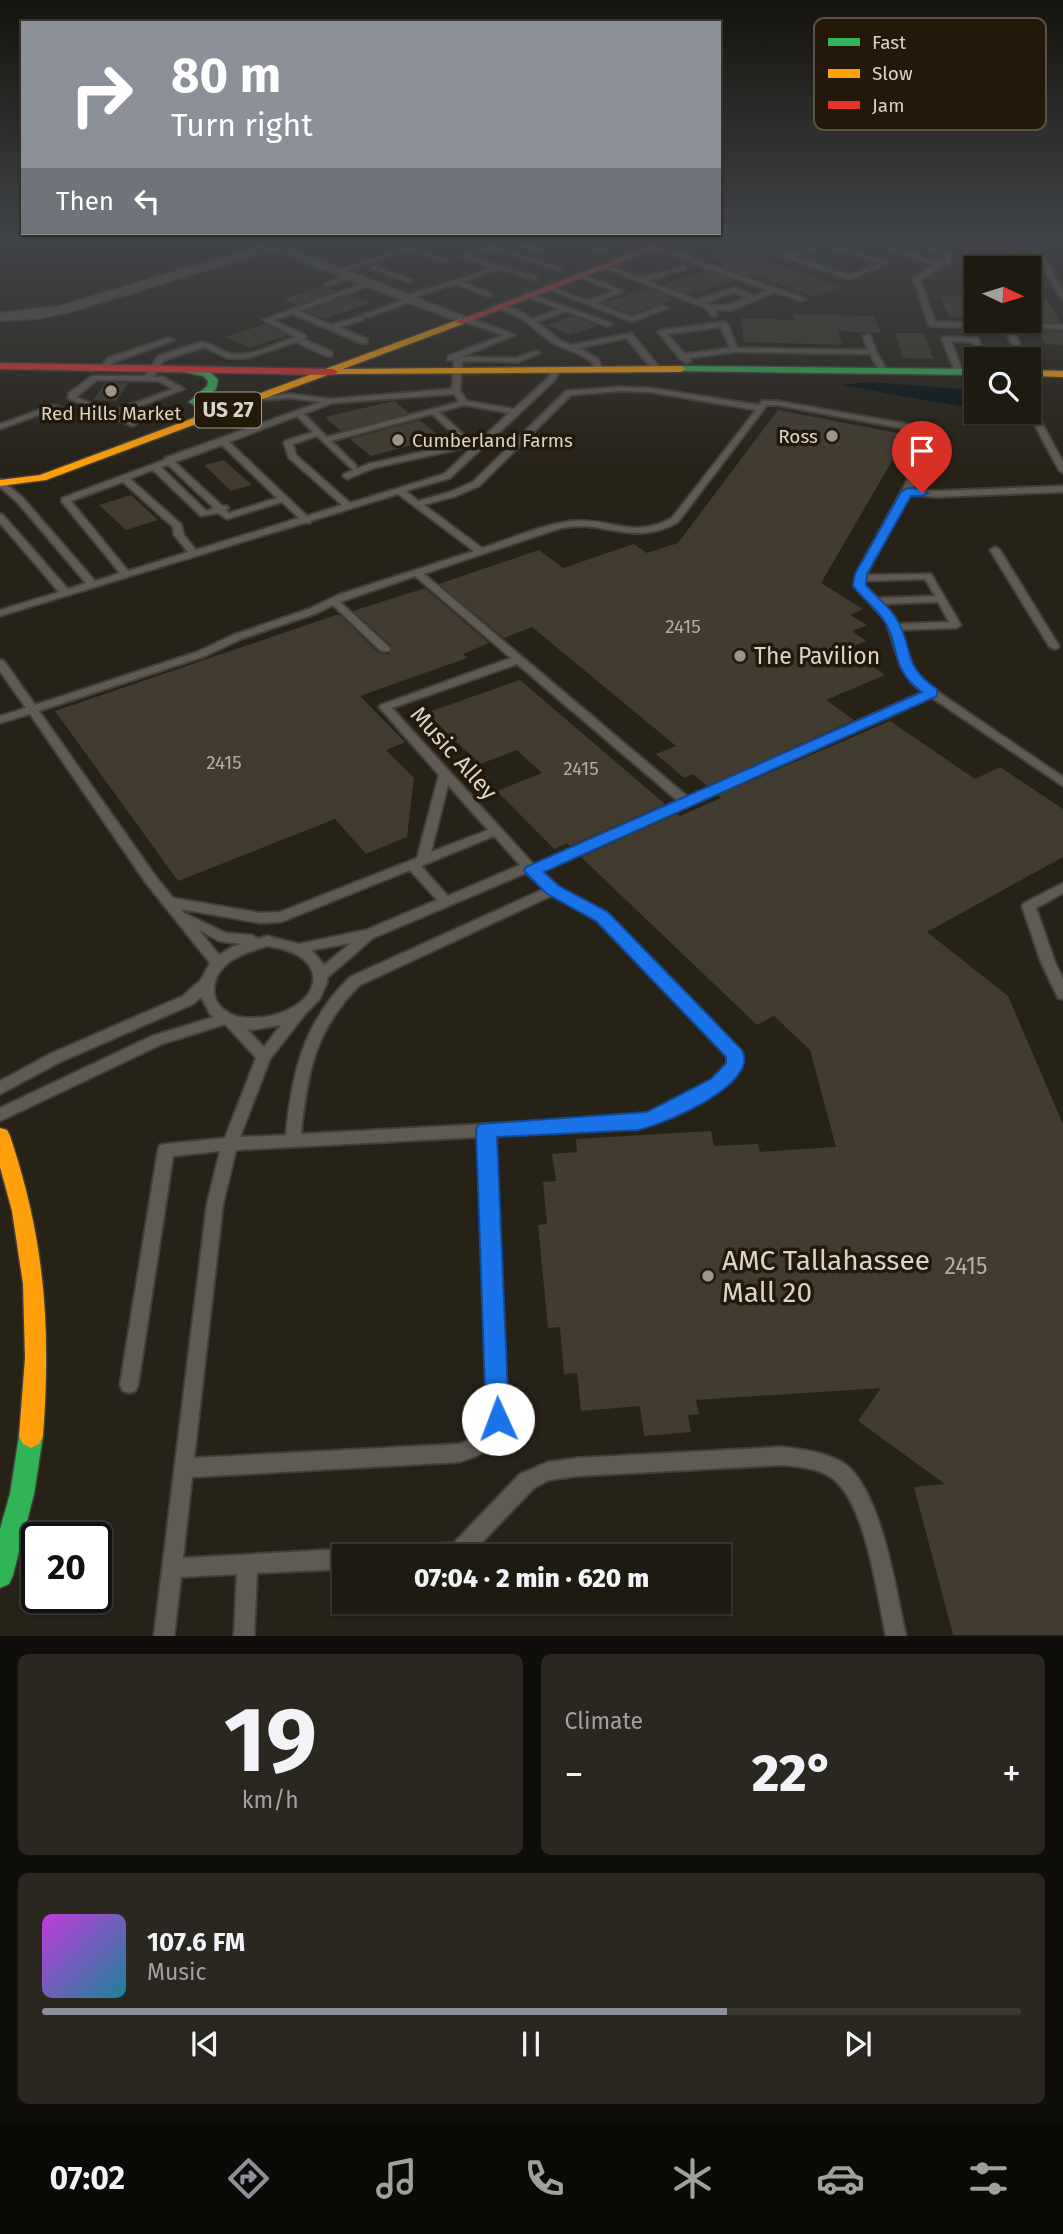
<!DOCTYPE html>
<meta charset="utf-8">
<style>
:root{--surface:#1d1a12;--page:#2a2720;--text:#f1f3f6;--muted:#a0a19f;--line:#3b3832;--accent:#8c9099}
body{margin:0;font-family:"Fira Sans",sans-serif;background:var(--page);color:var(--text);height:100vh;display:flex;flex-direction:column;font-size:26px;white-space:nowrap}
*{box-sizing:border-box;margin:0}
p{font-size:23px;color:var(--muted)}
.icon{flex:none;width:38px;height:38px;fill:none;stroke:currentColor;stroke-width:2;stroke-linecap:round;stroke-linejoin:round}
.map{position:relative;height:1636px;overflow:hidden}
.sheet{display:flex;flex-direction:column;gap:18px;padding:18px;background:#100e0a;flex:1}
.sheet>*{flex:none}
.top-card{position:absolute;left:21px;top:21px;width:700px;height:214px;border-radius:0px;box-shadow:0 2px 5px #0004,0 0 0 2px var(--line);background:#8c9099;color:#fff;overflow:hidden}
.needle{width:46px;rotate:94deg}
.tools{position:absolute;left:964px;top:256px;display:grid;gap:14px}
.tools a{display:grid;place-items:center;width:77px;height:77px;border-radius:0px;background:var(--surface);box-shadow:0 2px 5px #0004,0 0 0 2px var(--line);font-size:35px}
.speed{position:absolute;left:21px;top:1522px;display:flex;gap:14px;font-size:35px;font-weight:700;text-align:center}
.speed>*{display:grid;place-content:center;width:91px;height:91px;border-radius:50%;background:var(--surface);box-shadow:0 2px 5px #0004,0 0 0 2px var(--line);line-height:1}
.speed .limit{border:4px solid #111;border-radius:10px;background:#fff;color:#111}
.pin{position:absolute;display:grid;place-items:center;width:60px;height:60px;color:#fff;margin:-72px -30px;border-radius:50% 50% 50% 0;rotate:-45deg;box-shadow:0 0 7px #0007}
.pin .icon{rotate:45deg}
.me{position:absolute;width:77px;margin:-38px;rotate:358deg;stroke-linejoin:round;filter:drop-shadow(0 0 5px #0008)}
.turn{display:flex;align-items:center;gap:24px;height:147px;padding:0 35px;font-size:32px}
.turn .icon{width:91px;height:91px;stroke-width:2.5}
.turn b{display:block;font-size:49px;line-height:60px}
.then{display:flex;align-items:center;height:66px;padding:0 35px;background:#0003;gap:14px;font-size:26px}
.big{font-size:52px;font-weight:800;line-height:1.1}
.sheet .tile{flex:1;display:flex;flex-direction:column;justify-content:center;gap:10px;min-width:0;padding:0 24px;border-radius:10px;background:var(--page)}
.sheet .dial{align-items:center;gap:0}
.dial b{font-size:91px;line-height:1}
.song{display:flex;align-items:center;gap:21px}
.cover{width:84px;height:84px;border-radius:10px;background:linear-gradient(135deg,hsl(290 70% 55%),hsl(190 70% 35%))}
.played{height:7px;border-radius:4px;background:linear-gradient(90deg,var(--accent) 70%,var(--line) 70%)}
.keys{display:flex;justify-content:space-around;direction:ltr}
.heat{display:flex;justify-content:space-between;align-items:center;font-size:38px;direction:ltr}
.sheet .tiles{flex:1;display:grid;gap:18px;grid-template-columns:1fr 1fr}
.tile:last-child{grid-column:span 2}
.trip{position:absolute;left:332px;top:1544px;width:399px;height:70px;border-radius:0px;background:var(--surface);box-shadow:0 2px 5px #0004,0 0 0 2px var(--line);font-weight:800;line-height:70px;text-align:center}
.dock{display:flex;height:112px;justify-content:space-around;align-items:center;background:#0c0a07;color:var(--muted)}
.dock .icon{width:49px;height:49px}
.dock .selected{color:var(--accent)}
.dock b{font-size:32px;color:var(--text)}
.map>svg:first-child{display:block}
.water{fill:#051315}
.building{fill:#423b2f}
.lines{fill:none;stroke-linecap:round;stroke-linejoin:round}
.lane-casing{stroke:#433f38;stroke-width:4}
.street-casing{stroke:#433f38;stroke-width:3}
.fast-casing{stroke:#433f38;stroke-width:3}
.slow-casing{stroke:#433f38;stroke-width:3}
.jam-casing{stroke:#433f38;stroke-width:3}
.lane{fill:#5f5a53;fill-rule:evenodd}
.street{fill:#5f5a53;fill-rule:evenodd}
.fast{fill:#30b455;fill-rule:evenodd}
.slow{fill:#ff9f0a;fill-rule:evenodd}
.jam{fill:#e5322d;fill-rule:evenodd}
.route{fill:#1a73e8;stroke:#114b97;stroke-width:2}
.poi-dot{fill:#9b958b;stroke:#241909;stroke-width:2.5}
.labels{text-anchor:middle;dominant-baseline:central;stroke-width:7;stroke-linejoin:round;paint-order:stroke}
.far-poi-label{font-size:19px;fill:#dad3c9;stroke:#241909}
.number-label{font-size:19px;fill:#b4ada2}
.shield{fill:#241909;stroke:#a39b8f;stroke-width:2}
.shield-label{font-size:21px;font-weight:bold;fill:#dad3c9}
.poi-label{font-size:23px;fill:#dad3c9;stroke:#241909;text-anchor:start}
.street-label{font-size:23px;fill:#dad3c9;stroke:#241909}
.near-number-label{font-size:23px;fill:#b4ada2}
.near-poi-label{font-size:28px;fill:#dad3c9;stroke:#241909;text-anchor:start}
.key{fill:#241909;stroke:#5b5143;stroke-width:2}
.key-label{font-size:19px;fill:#dad3c9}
</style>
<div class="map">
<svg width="1063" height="1636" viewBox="0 0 1063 1636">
<rect width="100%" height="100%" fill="#272218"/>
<polygon class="water" points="870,382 962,389 974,397 976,404 959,406 841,385"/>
<g class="building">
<polygon points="755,239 805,239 808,242 783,251 751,240"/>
<polygon points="957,239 993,239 1012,245 1026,268 970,268"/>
<polygon points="738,244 770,255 762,258 843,287 815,297 753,274 748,276 721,266 727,265 702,256"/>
<polygon points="706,271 733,281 689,294 663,284"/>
<polygon points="1029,274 1043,298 1047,298 1060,322 1033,322 1029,315"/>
<polygon points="322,286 337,291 297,305 283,299"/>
<polygon points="649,288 675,299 631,314 602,303"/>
<polygon points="350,295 371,303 325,319 306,311"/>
<polygon points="940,296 976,297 976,318 949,317"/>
<polygon points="792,314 874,316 881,333 838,331 842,345 744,342 741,318 794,320"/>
<polygon points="573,316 598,326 569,335 547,325"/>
<polygon points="265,324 287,335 250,348 225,337"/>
<polygon points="1038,331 1063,332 1063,345 1045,344"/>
<polygon points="895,333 924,333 933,359 903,358"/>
<polygon points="105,383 128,383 116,401 93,400"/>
<polygon points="394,401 409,413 341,431 325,417"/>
<polygon points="778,410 907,435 821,583 863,609 850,615 867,625 852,631 866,641 847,649 885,675 826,700 854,720 707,786 693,774 684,778 656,754 676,746 532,627 504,638 439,584 539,550 563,568 634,544 647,553 678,543"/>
<polygon points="419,420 441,437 371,456 350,439"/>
<polygon points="224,460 228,464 252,485 231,491 204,465"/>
<polygon points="131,495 158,520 126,530 99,505"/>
<polygon points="425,588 489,643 463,654 467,658 360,696 405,742 386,750 414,778 407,837 366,854 335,819 178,881 55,711 336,615 340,615 379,653 389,654 392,650 391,645 353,611"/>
<polygon points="520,680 665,804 570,846 567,843 554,849 497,791 542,773 517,750 480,764 426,713"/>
<polygon points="890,721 975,779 1000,767 1063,809 1063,857 927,932 1008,996 1063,1124 1063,1635 953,1635 914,1487 945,1484 858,1421 881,1388 696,1400 699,1414 688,1415 691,1432 644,1436 640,1406 581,1411 577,1373 564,1374 560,1327 548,1328 538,1225 547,1224 543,1182 556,1181 552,1154 577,1152 576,1139 711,1131 714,1146 758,1144 760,1152 836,1147 810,1050 774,1016 757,1025 581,857 677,814 680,816 721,798 718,795"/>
</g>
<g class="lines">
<defs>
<g id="lane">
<polygon points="560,239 569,239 610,251 607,253"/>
<path d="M690,239H696L700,243L698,249L689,258L806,299L802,301L775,292L732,310H714L717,315L713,317L705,308L600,266L605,265L641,278L685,267V269L647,281L697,300L734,288L754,296L768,290L649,248L652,246L683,256L693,247L694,243ZM734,292L747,298C732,304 720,309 704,303Z"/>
<path d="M731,239H740L788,255L819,243L808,239H817L890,263L849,279ZM825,246L881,263L849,275L795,257Z"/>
<polygon points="858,239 867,239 941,263 946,260 946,255 900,239 909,239 951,253 951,262 920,279 935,322 1063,325 1063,329 1013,328 1026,359 1018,359 1005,328 929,326 913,278 936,265"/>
<polygon points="1011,239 1063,244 1063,248 1037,246 1063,291 1063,299 1060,297 1030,245"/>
<polygon points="510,240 546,250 543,252 510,244 498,248 562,269 557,270 491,250 470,256 536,277 536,279 534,280 460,256"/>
<polygon points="409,247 448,261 443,262 409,251 341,272 336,271"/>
<polygon points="375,266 412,280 413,281 408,282 373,269 372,268"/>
<polygon points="491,269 496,270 462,282 491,294 491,296 487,296 455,284 414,297 415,300 369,317 362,315 407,299 406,296"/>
<polygon points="579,273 623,291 595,303 632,317 661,306 668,308 632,322 544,287 549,286 588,301 614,291 577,276 577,274"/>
<polygon points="352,274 354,275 354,277 327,286 324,284"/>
<path d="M371,281L374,283L373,284L299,311L331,325L363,316V320L338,327L367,339V343H361L292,314L273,320L305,335L306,337L303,339L332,352V356H326L296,342L247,358H227L204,347L164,360L153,377H163L184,389L118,415L135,422L136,424L132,426L68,398L69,393L92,376H145L158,356L201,342C213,343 221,352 232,354C252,357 277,343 296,337L263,320ZM97,380L159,381L173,389L111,412L76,397Z"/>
<path d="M527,293L613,324L606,326L566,311L536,322L560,340L572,345L631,333L661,369L654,371L626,338L579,348L598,359L603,370L596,372L592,362L581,355L554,344L521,318L493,306C504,303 523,312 532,319L560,309L525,296V294Z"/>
<path d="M461,317H467L515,335L461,357L517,358L536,351L540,353L518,362L462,361L460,391L467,401L514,409L548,378L553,369L560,371L554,381L450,478L406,491L418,501L450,492L473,482L566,391L619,387L650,388L759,405L762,401H777L941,430L942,432L911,490L937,491L1063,486V492L937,497L908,495L866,575L931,574L961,625L956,628L899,630L911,667L922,681L1063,777V786L931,697L541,872L558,887L607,914L741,1051L743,1055L742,1066L730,1082L693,1106L653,1124L638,1128L494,1136L507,1419C496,1446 487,1454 459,1462L192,1477L183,1558L345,1549L352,1552L354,1556H345V1569L257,1573L254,1636H234L237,1574L181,1577L174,1636H154L207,1204L220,1151L173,1156L138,1385L135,1391L129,1393L123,1391L120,1385L158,1150L160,1145L166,1144L225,1138L256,1058L225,1024L162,1044L0,1121V1108L152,1036L214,1017L210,1014L201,997L193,1004L60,1062L0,1094V1081L50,1054L183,996L201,980L210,963L146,883L30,714L0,723V716L26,708L0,671V660L4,661L35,705L197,652L233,635L309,609L338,595L474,551L398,494L311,521L310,523H304L0,616V610L59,592L0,523V514L3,515L68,589L86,583L17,502L0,487V479L23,498L95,581L120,573L62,502V498L164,460L165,458L321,402L291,398L265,400L261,398L262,396L291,394L331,399L452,389L454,361L448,360V356L504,335L461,321ZM619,391L650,392L756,410L672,518C632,540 610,517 571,521C541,525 511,539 482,548L424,505L456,496L479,486L571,395ZM454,394L459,402L327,437L304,414L332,403ZM464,405L509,413L444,474L350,503L296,455L293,444L317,436L353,470L356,469V465L331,441L432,414L456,436L452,445L368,464L344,474L343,476L347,479L374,468L459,449L464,435L439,412ZM767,405H777L933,434L856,574L854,586L886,621L901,667L914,685L923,692L688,797L424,574C455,563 485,553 516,543C531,538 547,532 562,528C606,519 633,548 678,522ZM297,416L313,432L285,441L284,443L289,458L342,505L307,516L229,442ZM222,445L277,498L229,513L226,510L229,508L227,506H222L175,462ZM168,465L214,508L206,511L161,467ZM153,470L201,516L218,513L227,519L282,502L299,518L196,550L184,535L181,524L130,479ZM123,482L173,527L174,535L188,552L128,571L71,501ZM415,576L511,658L381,705L379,707L439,775L417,858L280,912L260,913L173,898L156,877L39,711L205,656L241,639L317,613L333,605L381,651H389L390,649L389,647L340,602ZM925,579L935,596L876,598L864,586L865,581ZM938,602L949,622L897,624L895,618L881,604ZM517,664L678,801L534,865L392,708ZM448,785L488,830L431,852ZM494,836L520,865L448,896L421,866ZM410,870L437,900L366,930L299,944L267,936L258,939L252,935L226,933L184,913L181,909L260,923L281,922ZM526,873L544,889L350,977C304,1022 292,1072 286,1135L240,1137L270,1059L306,1013L319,1000L327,983V978L373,938ZM553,895L597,920L729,1057C728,1061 729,1064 726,1067C714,1086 659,1110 638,1116L301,1134C307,1073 315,1029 360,985ZM199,930L219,941L241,944L232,947L219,955ZM351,943L324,965L312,950ZM267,946C336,955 322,1008 265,1017C254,1018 243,1019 233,1015C223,1011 214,1002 214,991C214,962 244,953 267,946ZM281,1025L264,1047L247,1029L251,1030ZM479,1137L489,1419C482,1432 473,1440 459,1444L194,1458L223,1204L236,1150Z"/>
<path d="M724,322L728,324L737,348L868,350L863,336L870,334L876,352L887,370L880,372L870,354L734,352L689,358L691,361L687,363L680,359L658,332L662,330ZM721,327L730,348L685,354L667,334Z"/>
<polygon points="943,337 978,338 988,359 980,359 972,342 951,341 963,372 956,374 942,339"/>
<polygon points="168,338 175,340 114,362 106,371 99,369 108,358"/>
<polygon points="53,405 60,407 0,429 0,424"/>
<polygon points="1029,405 1033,407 1063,462 1063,473 1059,470 1027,411 1029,411"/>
<polygon points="995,547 1000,550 1059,646 1058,648 1054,649 1049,646 990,550"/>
<polygon points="1063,883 1063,893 1036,908 1055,962 1063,979 1063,999 1058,998 1041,962 1022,906 1024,903"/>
<path d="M783,1447C804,1450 827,1452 845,1464C882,1492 896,1592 906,1636H886C877,1594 866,1502 831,1477C818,1468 798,1467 783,1465L577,1476L549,1480L534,1488L469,1556H387L390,1549L397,1546L454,1543L520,1474L548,1462L577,1458Z"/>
</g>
<polygon id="street" points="283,239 301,239 284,246 471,319 469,322 459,322 272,250 67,313 34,319 0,321 0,313 60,306 263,245 264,241"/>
<g id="fast">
<polygon points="681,366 976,369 976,375 677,371 677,367"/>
<polygon points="188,367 210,372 218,380 216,389 194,405 189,402 207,386 208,381 203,376 184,372 184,368"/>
<polygon points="31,1424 39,1428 43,1436 34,1494 13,1575 9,1584 0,1588 0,1529 10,1494 19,1436 23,1428"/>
</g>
<g id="slow">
<polygon points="460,319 465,322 463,324 343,369 681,366 686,369 681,372 330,374 46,480 0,486 0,480 40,475"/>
<polygon points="1029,370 1063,371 1063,377 1029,376"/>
<path d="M0,1128L7,1130L10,1136C45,1240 51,1327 43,1436L39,1444L31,1448L23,1444L19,1436L25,1358L23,1284L12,1211L0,1167Z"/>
</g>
<g id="jam">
<polygon points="669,239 680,239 463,324 455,322"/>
<polygon points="0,363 333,369 338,372 333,375 0,369"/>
</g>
</defs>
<use href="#lane" class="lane-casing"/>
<use href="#street" class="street-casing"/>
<use href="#fast" class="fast-casing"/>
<use href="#slow" class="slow-casing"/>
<use href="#jam" class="jam-casing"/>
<use href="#lane" class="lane"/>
<use href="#street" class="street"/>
<use href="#fast" class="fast"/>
<use href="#slow" class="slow"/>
<use href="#jam" class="jam"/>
</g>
<linearGradient id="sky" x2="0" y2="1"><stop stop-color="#15130d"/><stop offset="0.51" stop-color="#414448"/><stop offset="1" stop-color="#414448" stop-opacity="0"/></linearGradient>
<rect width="1063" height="468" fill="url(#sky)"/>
<path class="route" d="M907,488L922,489L928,493L922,496H911L867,574L866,585C875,596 889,606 896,618C915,649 901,665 937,689V696L544,872L559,886L608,912L742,1050C761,1084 663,1125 638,1130L497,1137L509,1419L506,1427L498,1430L489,1427L486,1419L476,1130L479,1124L647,1112L711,1079L726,1063V1057L596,921L547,894L524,871L526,867L922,692C889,669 901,645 883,619C875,607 862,598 853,586L855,574L901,492Z"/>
<g class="poi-dot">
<circle cx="111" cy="391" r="7"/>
<circle cx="832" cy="436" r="7"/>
<circle cx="398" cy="440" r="7"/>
<circle cx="740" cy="656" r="7"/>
<circle cx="708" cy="1276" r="7"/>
</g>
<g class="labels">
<g class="far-poi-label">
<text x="111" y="413">Red Hills Market</text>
<text x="818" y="436" text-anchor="end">Ross</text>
<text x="412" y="440" text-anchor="start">Cumberland Farms</text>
</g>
<g class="number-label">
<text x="683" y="626">2415</text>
<text x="224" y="762">2415</text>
<text x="581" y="768">2415</text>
</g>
<rect class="shield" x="195" y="392.5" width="66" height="35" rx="5"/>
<g class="shield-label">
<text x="228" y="410">US 27</text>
</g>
<g class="poi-label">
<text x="754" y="656">The Pavilion</text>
</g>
<g class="street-label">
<text transform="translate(454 753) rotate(48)">Music Alley</text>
</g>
<g class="near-number-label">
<text x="966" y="1266">2415</text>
</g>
<g class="near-poi-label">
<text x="722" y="1260">AMC Tallahassee<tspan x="722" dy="32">Mall 20</tspan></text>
</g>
</g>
<rect x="814" y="18" width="232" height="112" rx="10" class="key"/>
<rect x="828" y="38" width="32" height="8" fill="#30b455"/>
<rect x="828" y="69" width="32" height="9" fill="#ff9f0a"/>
<rect x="828" y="101" width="32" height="8" fill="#e5322d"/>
<g class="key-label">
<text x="872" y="49">Fast</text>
<text x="872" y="80">Slow</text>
<text x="872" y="112">Jam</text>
</g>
</svg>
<div class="tools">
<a><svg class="needle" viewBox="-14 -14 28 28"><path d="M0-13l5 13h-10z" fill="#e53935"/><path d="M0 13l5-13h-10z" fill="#a0a19f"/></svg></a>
<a><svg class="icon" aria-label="search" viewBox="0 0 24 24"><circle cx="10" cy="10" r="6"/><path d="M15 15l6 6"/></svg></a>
</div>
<div class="speed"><div class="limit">20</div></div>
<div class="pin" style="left:922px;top:493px;background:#d93025"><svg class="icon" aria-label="arrive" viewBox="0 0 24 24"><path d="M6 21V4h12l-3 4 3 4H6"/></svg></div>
<svg class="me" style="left:498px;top:1419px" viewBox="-20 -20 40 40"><circle r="19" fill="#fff"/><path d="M0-13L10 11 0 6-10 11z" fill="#1a73e8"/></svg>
<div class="trip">07:04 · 2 min · 620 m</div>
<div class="top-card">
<div class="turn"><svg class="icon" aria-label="right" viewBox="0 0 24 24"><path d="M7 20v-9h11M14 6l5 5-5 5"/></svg><div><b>80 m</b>Turn right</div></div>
<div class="then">Then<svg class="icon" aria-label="left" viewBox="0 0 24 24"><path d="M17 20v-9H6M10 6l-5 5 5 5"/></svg></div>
</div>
</div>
<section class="sheet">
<div class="tiles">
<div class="tile dial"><b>19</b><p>km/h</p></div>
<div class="tile"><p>Climate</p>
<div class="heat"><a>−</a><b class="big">22°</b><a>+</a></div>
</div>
<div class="tile">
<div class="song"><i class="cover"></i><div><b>107.6 FM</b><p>Music</p></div></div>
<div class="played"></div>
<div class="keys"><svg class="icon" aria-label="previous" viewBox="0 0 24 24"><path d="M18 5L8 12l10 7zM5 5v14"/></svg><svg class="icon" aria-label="pause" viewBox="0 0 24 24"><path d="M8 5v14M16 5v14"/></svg><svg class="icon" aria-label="next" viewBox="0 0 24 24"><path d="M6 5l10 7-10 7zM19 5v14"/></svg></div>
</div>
</div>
</section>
<nav class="dock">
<b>07:02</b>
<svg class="icon selected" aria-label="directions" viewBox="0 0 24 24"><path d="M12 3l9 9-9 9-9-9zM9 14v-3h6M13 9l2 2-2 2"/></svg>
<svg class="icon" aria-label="music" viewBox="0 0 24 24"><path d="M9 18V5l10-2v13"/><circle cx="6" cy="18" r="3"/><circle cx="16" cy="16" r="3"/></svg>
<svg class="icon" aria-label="phone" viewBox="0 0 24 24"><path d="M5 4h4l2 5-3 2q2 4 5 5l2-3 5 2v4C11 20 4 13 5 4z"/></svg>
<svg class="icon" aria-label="climate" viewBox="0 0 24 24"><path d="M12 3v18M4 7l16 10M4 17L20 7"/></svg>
<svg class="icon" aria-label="car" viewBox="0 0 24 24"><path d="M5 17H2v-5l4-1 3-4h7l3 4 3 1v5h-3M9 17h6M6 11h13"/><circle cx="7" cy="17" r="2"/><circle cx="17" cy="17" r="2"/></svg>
<svg class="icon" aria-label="filters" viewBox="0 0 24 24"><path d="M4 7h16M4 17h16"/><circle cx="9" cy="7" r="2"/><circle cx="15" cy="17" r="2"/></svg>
</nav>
